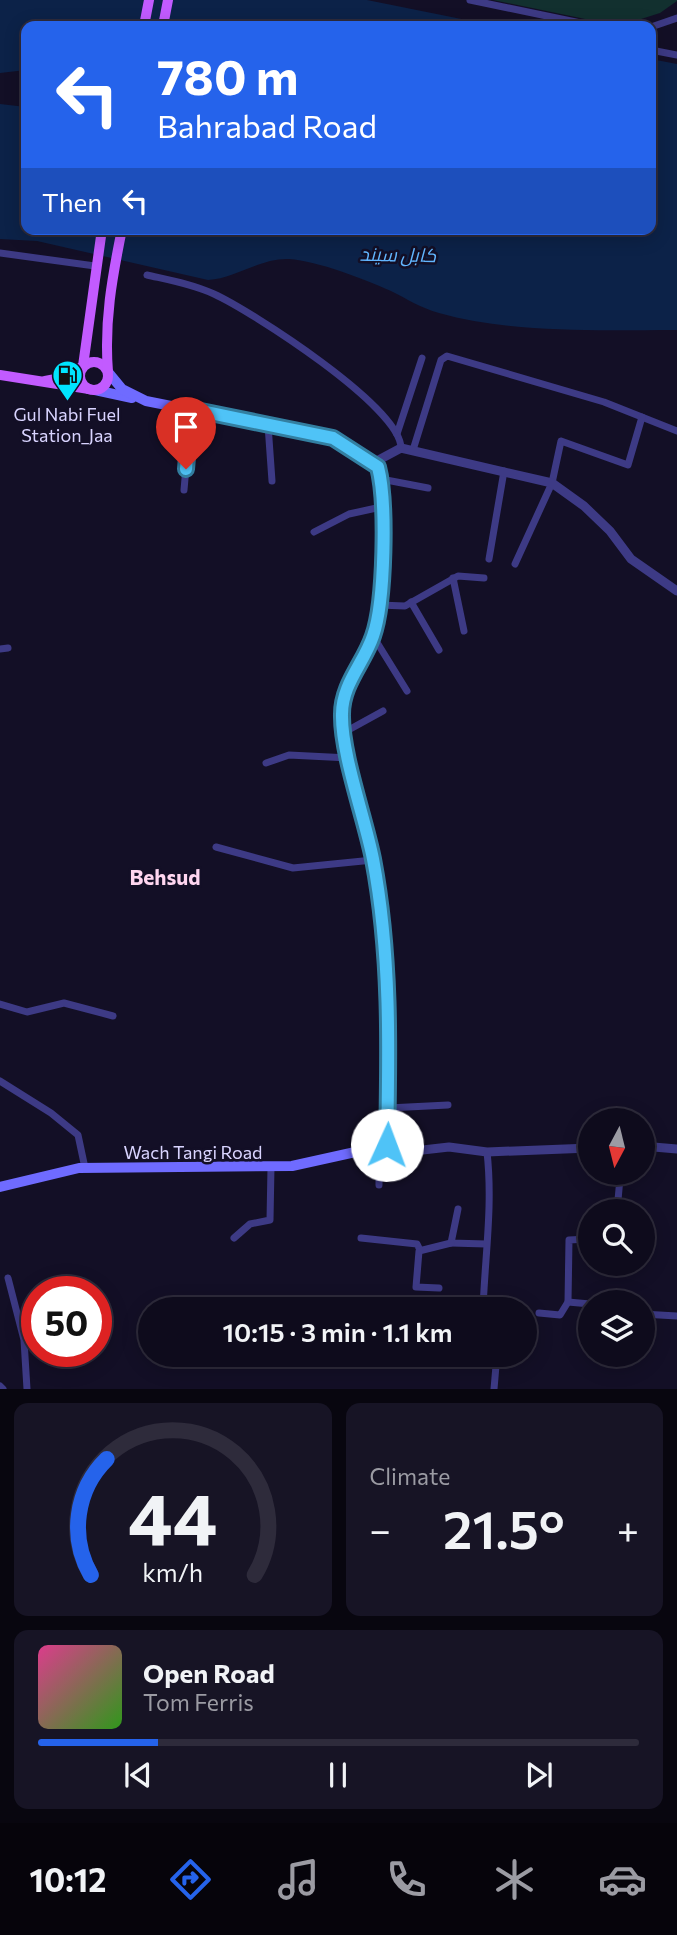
<!DOCTYPE html>
<meta charset="utf-8">
<style>
:root{--surface:#0e0b1c;--page:#171425;--text:#f1f3f6;--muted:#9b9ba3;--line:#2e2b3b;--accent:#2563eb}
body{margin:0;font-family:Commissioner,Cairo,sans-serif;background:var(--page);color:var(--text);height:100vh;display:flex;flex-direction:column;font-size:26px;white-space:nowrap}
*{box-sizing:border-box;margin:0}
p{font-size:23px;color:var(--muted)}
.icon{flex:none;width:38px;height:38px;fill:none;stroke:currentColor;stroke-width:2;stroke-linecap:round;stroke-linejoin:round}
.map{position:relative;height:1389px;overflow:hidden}
.side{display:flex;flex-direction:column;gap:14px;padding:14px;background:#08060f;flex:1}
.side>*{flex:none}
.banner{position:absolute;left:21px;top:21px;width:635px;height:214px;border-radius:14px;box-shadow:0 4px 18px #0003,0 0 0 2px var(--line);background:#2563eb;color:#fff;overflow:hidden}
.needle{width:46px;rotate:187deg}
.buttons{position:absolute;left:578px;top:1108px;display:grid;gap:14px}
.buttons a{display:grid;place-items:center;width:77px;height:77px;border-radius:50%;background:var(--surface);box-shadow:0 4px 18px #0003,0 0 0 2px var(--line);font-size:35px}
.speed{position:absolute;left:21px;top:1276px;display:flex;gap:14px;font-size:35px;font-weight:700;text-align:center}
.speed>*{display:grid;place-content:center;width:91px;height:91px;border-radius:50%;background:var(--surface);box-shadow:0 4px 18px #0003,0 0 0 2px var(--line);line-height:1}
.speed .limit{border:10px solid #d22;background:#fff;color:#111}
.pin{position:absolute;display:grid;place-items:center;width:60px;height:60px;color:#fff;margin:-72px -30px;border-radius:50% 50% 50% 0;rotate:-45deg;box-shadow:0 0 7px #0007}
.pin .icon{rotate:45deg}
.me{position:absolute;width:77px;margin:-38px;rotate:2deg;stroke-linejoin:round;filter:drop-shadow(0 0 5px #0008)}
.turn{display:flex;align-items:center;gap:24px;height:147px;padding:0 21px;font-size:32px}
.turn .icon{width:91px;height:91px;stroke-width:2.5}
.turn b{display:block;font-size:49px;line-height:60px}
.then{display:flex;align-items:center;height:66px;padding:0 21px;background:#0003;gap:14px;font-size:26px}
.big{font-size:52px;font-weight:600;line-height:1.1}
.side .tile{flex:1;display:flex;flex-direction:column;justify-content:center;gap:10px;min-width:0;padding:0 24px;border-radius:14px;background:var(--page)}
.side .dial{align-items:center;gap:0}
.dial svg{height:182px;overflow:visible;fill:none;stroke:var(--line);stroke-width:7;stroke-linecap:round;text-anchor:middle}
.dial text{fill:var(--text);stroke:none}
.song{display:flex;align-items:center;gap:21px}
.cover{width:84px;height:84px;border-radius:10px;background:linear-gradient(135deg,hsl(330 70% 55%),hsl(110 70% 35%))}
.played{height:7px;border-radius:4px;background:linear-gradient(90deg,var(--accent) 20%,var(--line) 20%)}
.keys{display:flex;justify-content:space-around;direction:ltr}
.heat{display:flex;justify-content:space-between;align-items:center;font-size:38px;direction:ltr}
.side .tiles{flex:1;display:grid;gap:14px;grid-template-columns:1fr 1fr}
.tile:last-child{grid-column:span 2}
.trip{position:absolute;left:138px;top:1297px;width:399px;height:70px;border-radius:35px;background:var(--surface);box-shadow:0 4px 18px #0003,0 0 0 2px var(--line);font-weight:600;line-height:70px;text-align:center}
.menu{display:flex;height:112px;justify-content:space-around;align-items:center;background:#06040b;color:var(--muted)}
.menu .icon{width:49px;height:49px}
.menu .active{color:var(--accent)}
.menu b{font-size:32px;color:var(--text)}
.map>svg:first-child{display:block}
.green{fill:#12302f}
.water{fill:#0c2248}
.lines{fill:none;stroke-linecap:round;stroke-linejoin:round}
.minor{stroke:#3d3a85;stroke-width:7}
.tertiary{stroke:#3d3a85;stroke-width:9}
.secondary{stroke:#6f6bff;stroke-width:10}
.primary{stroke:#c25bff;stroke-width:10}
.route-casing{stroke:#337fa1;stroke-width:18}
.route{stroke:#4fc3f7;stroke-width:12}
.labels{text-anchor:middle;dominant-baseline:central;stroke-width:5;stroke-linejoin:round;paint-order:stroke}
.poi-label{font-size:18px;fill:#d9d4ff;stroke:#130f26}
.street-label{font-size:18px;fill:#d9d4ff;stroke:#130f26}
.water-label{font-size:19px;font-style:italic;fill:#62b6ff;stroke:#130f26}
.quarter-label{font-size:21px;font-weight:bold;fill:#ffd6f0;stroke:#130f26}
</style>
<div class="map">
<svg width="677" height="1389" viewBox="0 0 677 1389">
<rect width="100%" height="100%" fill="#130f26"/>
<polygon class="green" points="493,0 677,0 677,1 660,13 619,26"/>
<g class="water">
<polygon points="0,0 367,0 496,26 26,26 26,70 0,73"/>
<path d="M651,59L677,64V330C599,330 514,334 439,313C421,308 407,299 391,291C364,279 318,261 289,259C260,258 236,278 208,280L37,241L0,239V104L26,107V229H651Z"/>
</g>
<g class="lines">
<g class="minor">
<polyline points="470,0 595,26"/>
<polyline points="651,27 677,18"/>
<polyline points="651,50 677,55"/>
<polyline points="0,253 95,266"/>
<path d="M147,275C169,280 192,284 214,294C251,311 401,407 401,448"/>
<polyline points="268,425 272,481"/>
<polyline points="397,434 422,358"/>
<polyline points="413,450 441,360 447,356 604,402 677,431"/>
<polyline points="381,479 428,488"/>
<polyline points="184,490 191,409"/>
<polyline points="314,532 349,514 381,507"/>
<polyline points="489,559 504,471"/>
<polyline points="515,564 552,483 561,441 628,465 642,417"/>
<polyline points="453,578 464,631"/>
<polyline points="411,602 439,650"/>
<polyline points="379,605 405,606 458,576 484,578"/>
<polyline points="373,636 407,691"/>
<polyline points="0,649 8,648"/>
<polyline points="343,733 383,711"/>
<polyline points="266,763 289,755 349,758"/>
<polyline points="216,847 293,868 373,860"/>
<polyline points="0,1004 27,1012 64,1003 113,1016"/>
<polyline points="0,1081 51,1113 78,1135 85,1168"/>
<polyline points="388,1108 448,1105"/>
<polyline points="379,1147 379,1185"/>
<polyline points="642,1160 650,1145"/>
<polyline points="458,1209 451,1243 486,1244"/>
<polyline points="617,1211 620,1178 631,1172"/>
<polyline points="234,1238 250,1224 270,1220 271,1167"/>
<polyline points="361,1238 417,1244 420,1250"/>
<polyline points="8,1278 24,1340 27,1389"/>
<polyline points="439,1288 416,1287 419,1251 451,1243"/>
<polyline points="568,1302 590,1304"/>
<path d="M483,1309C485,1256 493,1205 487,1152"/>
<polyline points="539,1313 560,1315 568,1302 569,1240 588,1239"/>
<polyline points="642,1314 677,1316"/>
<polyline points="437,1354 438,1358"/>
<polyline points="0,1386 3,1389"/>
<polyline points="494,1389 497,1354"/>
</g>
<g class="tertiary">
<polyline points="373,463 401,448 552,483 584,506 610,531 631,559 677,591"/>
<polyline points="387,1145 405,1152 449,1147 487,1152 590,1148"/>
<polyline points="642,1146 677,1149"/>
</g>
<g class="secondary">
<polyline points="95,390 132,398"/>
<path d="M0,1187L79,1168L292,1166L387,1145C389,1049 391,954 373,859C365,818 341,753 342,714C342,684 364,663 373,636C385,602 387,502 378,467L333,438L146,401L122,389L108,372"/>
</g>
<g class="primary">
<polyline points="144,26 149,0"/>
<polyline points="163,26 168,0"/>
<circle cx="94" cy="376" r="14"/>
<path d="M108,372C104,322 112,278 122,229"/>
<polyline points="0,375 89,389"/>
<polyline points="45,381 66,377 83,366 102,229"/>
</g>
</g>
<g class="lines">
<defs>
<path id="route" d="M186,469L191,409L333,438L378,467C387,502 385,602 373,636C364,663 342,684 342,714C341,753 365,818 373,859C391,954 389,1049 387,1145"/>
</defs>
<use href="#route" class="route-casing"/>
<use href="#route" class="route"/>
</g>
<defs>
<symbol id="fuel-pin" viewBox="-11 -11 22 30"><path d="M0 17L-7.5 6A9.5 9.5 0 1 1 7.5 6Z" fill="#00e5ff" stroke="#130f26"/><path d="M-5.5-6h7V0h2V4h1.3V-2.5L3-4.5l.8-.8L6-3V5H2.5V1h-1V6h-7ZM-4.2-4.7v3.2H.2V-4.7Z" fill="#111"/></symbol>
</defs>
<g fill-rule="evenodd">
<use href="#fuel-pin" x="50" y="358" width="35" height="47"/>
</g>
<g class="labels">
<g class="poi-label">
<text x="67" y="414">Gul Nabi Fuel<tspan x="67" dy="21">Station_Jaa</tspan></text>
</g>
<g class="street-label">
<text x="193" y="1152">Wach Tangi Road</text>
</g>
<g class="water-label">
<text transform="translate(398 254) rotate(1)">کابل سيند</text>
</g>
<g class="quarter-label">
<text x="165" y="876">Behsud</text>
</g>
</g>
</svg>
<div class="buttons">
<a><svg class="needle" viewBox="-14 -14 28 28"><path d="M0-13l5 13h-10z" fill="#e53935"/><path d="M0 13l5-13h-10z" fill="#9b9ba3"/></svg></a>
<a><svg class="icon" aria-label="search" viewBox="0 0 24 24"><circle cx="10" cy="10" r="6"/><path d="M15 15l6 6"/></svg></a>
<a><svg class="icon" aria-label="layers" viewBox="0 0 24 24"><path d="M12 4l9 5-9 5-9-5zM3 14l9 5 9-5"/></svg></a>
</div>
<div class="speed"><div class="limit">50</div></div>
<div class="pin" style="left:186px;top:469px;background:#d93025"><svg class="icon" aria-label="arrive" viewBox="0 0 24 24"><path d="M6 21V4h12l-3 4 3 4H6"/></svg></div>
<svg class="me" style="left:387px;top:1145px" viewBox="-20 -20 40 40"><circle r="19" fill="#fff"/><path d="M0-13L10 11 0 6-10 11z" fill="#4fc3f7"/></svg>
<div class="trip">10:15 · 3 min · 1.1 km</div>
<div class="banner">
<div class="turn"><svg class="icon" aria-label="left" viewBox="0 0 24 24"><path d="M17 20v-9H6M10 6l-5 5 5 5"/></svg><div><b>780 m</b>Bahrabad Road</div></div>
<div class="then">Then<svg class="icon" aria-label="left" viewBox="0 0 24 24"><path d="M17 20v-9H6M10 6l-5 5 5 5"/></svg></div>
</div>
</div>
<section class="side">
<div class="tiles">
<div class="tile dial"><svg viewBox="0 0 100 80">
<path d="M14 69A42 42 0 1 1 86 69"/>
<path d="M14 69A42 42 0 0 1 21 18" stroke="#2563eb"/>
<text x="50" y="56" font-size="32" font-weight="700">44</text>
<text x="50" y="72" font-size="11">km/h</text>
</svg></div>
<div class="tile"><p>Climate</p>
<div class="heat"><a>−</a><b class="big">21.5°</b><a>+</a></div>
</div>
<div class="tile">
<div class="song"><i class="cover"></i><div><b>Open Road</b><p>Tom Ferris</p></div></div>
<div class="played"></div>
<div class="keys"><svg class="icon" aria-label="previous" viewBox="0 0 24 24"><path d="M18 5L8 12l10 7zM5 5v14"/></svg><svg class="icon" aria-label="pause" viewBox="0 0 24 24"><path d="M8 5v14M16 5v14"/></svg><svg class="icon" aria-label="next" viewBox="0 0 24 24"><path d="M6 5l10 7-10 7zM19 5v14"/></svg></div>
</div>
</div>
</section>
<nav class="menu">
<b>10:12</b>
<svg class="icon active" aria-label="directions" viewBox="0 0 24 24"><path d="M12 3l9 9-9 9-9-9zM9 14v-3h6M13 9l2 2-2 2"/></svg>
<svg class="icon" aria-label="music" viewBox="0 0 24 24"><path d="M9 18V5l10-2v13"/><circle cx="6" cy="18" r="3"/><circle cx="16" cy="16" r="3"/></svg>
<svg class="icon" aria-label="phone" viewBox="0 0 24 24"><path d="M5 4h4l2 5-3 2q2 4 5 5l2-3 5 2v4C11 20 4 13 5 4z"/></svg>
<svg class="icon" aria-label="climate" viewBox="0 0 24 24"><path d="M12 3v18M4 7l16 10M4 17L20 7"/></svg>
<svg class="icon" aria-label="car" viewBox="0 0 24 24"><path d="M5 17H2v-5l4-1 3-4h7l3 4 3 1v5h-3M9 17h6M6 11h13"/><circle cx="7" cy="17" r="2"/><circle cx="17" cy="17" r="2"/></svg>
</nav>
